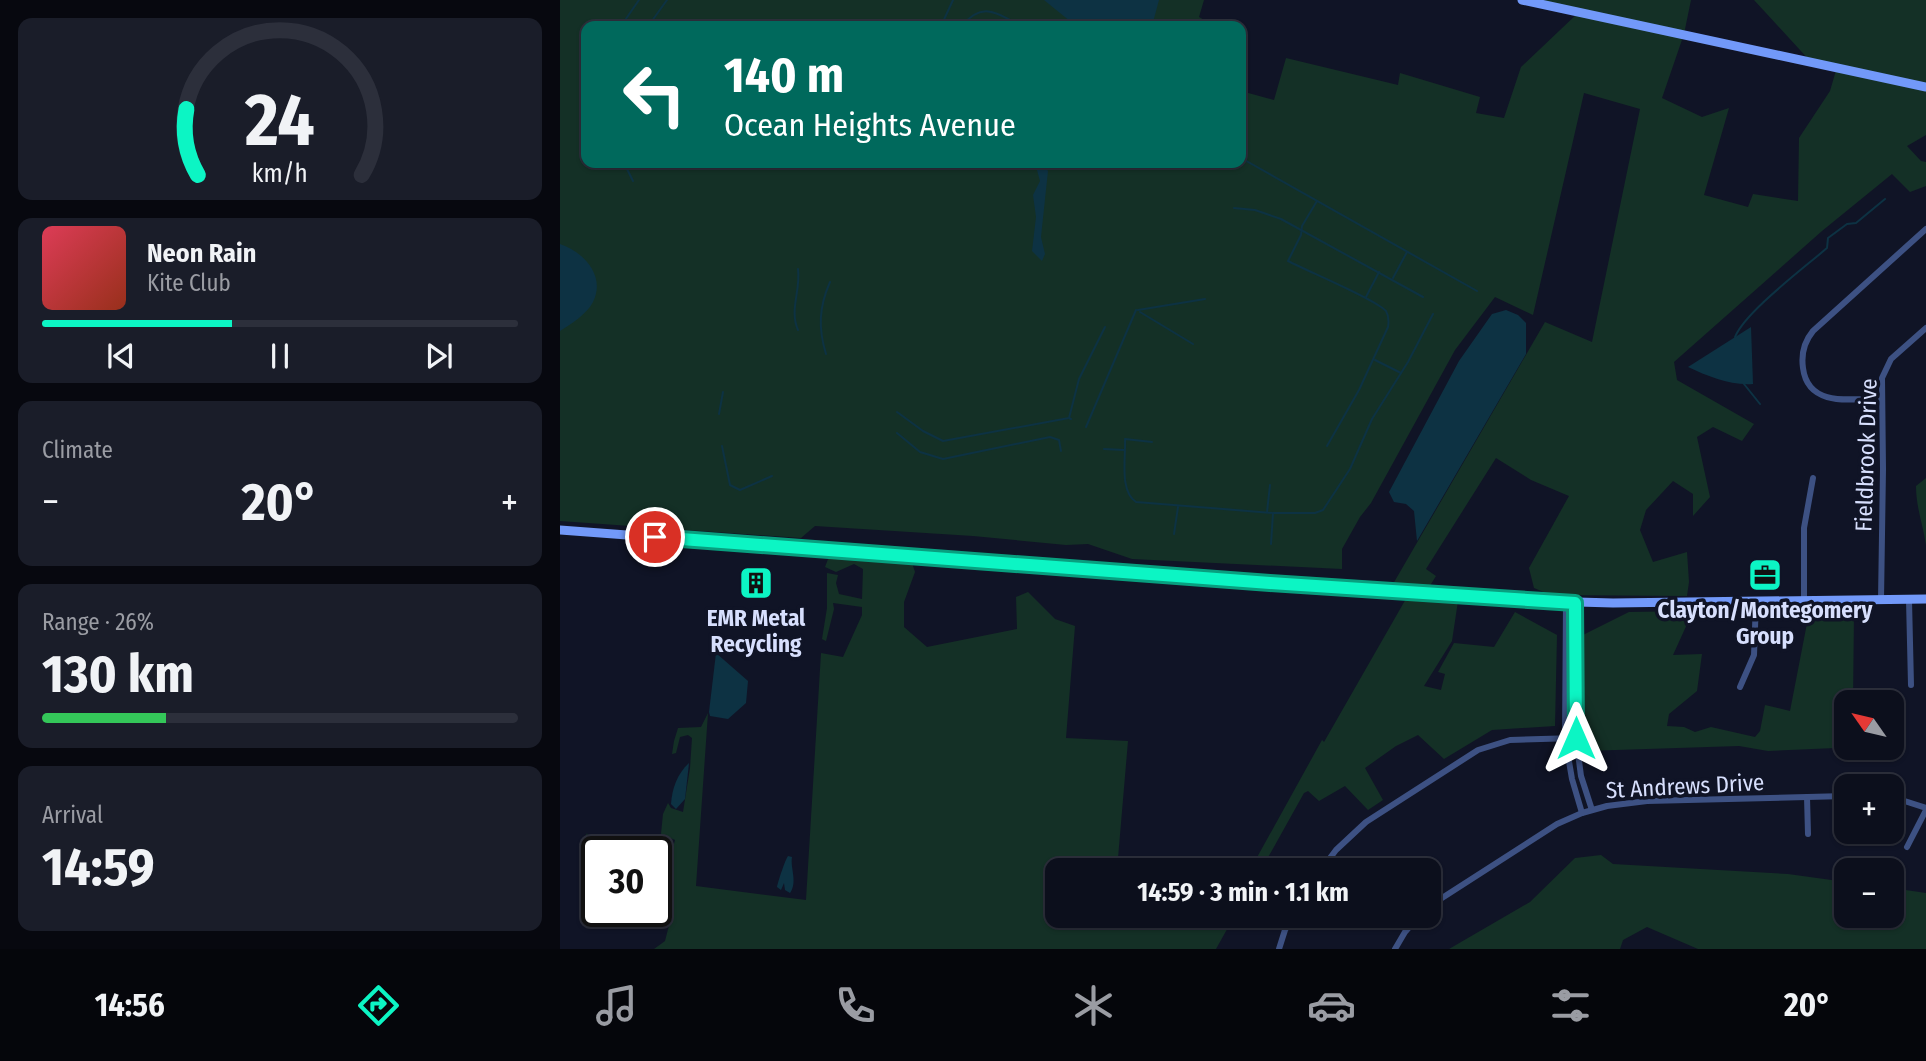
<!DOCTYPE html>
<meta charset="utf-8">
<style>
:root{--surface:#0c0f1c;--page:#1a1d29;--text:#f1f3f6;--muted:#9a9ca3;--line:#2c2f3b;--accent:#0cf5c4}
body{margin:0;font-family:"Fira Sans Condensed",sans-serif;background:var(--page);color:var(--text);height:100vh;display:flex;flex-direction:column;font-size:26px;white-space:nowrap}
*{box-sizing:border-box;margin:0}
p{font-size:23px;color:var(--muted)}
.icon{flex:none;width:38px;height:38px;fill:none;stroke:currentColor;stroke-width:2;stroke-linecap:round;stroke-linejoin:round}
.map{position:relative;flex:1;overflow:hidden}
.details{display:flex;flex-direction:column;gap:18px;padding:18px;background:#07080f;width:560px}
.details>*{flex:none}
.guide{position:absolute;left:21px;top:21px;width:665px;height:147px;border-radius:14px;box-shadow:0 2px 5px #0004,0 0 0 2px var(--line);background:#00695c;color:#fff;overflow:hidden}
.needle{width:46px;rotate:304deg}
.buttons{position:absolute;left:1274px;top:690px;display:grid;gap:14px}
.buttons a{display:grid;place-items:center;width:70px;height:70px;border-radius:14px;background:var(--surface);box-shadow:0 2px 5px #0004,0 0 0 2px var(--line);font-size:35px}
.speed{position:absolute;left:21px;top:836px;display:flex;gap:14px;font-size:35px;font-weight:700;text-align:center}
.speed>*{display:grid;place-content:center;width:91px;height:91px;border-radius:50%;background:var(--surface);box-shadow:0 2px 5px #0004,0 0 0 2px var(--line);line-height:1}
.speed .limit{border:4px solid #111;border-radius:10px;background:#fff;color:#111}
.pin{position:absolute;display:grid;place-items:center;width:60px;height:60px;color:#fff;margin:-30px;border:4px solid #fff;border-radius:50%;box-shadow:0 2px 7px #0007}
.me{position:absolute;width:77px;margin:-38px;rotate:0deg;stroke-linejoin:round;filter:drop-shadow(0 0 5px #0008)}
.turn{display:flex;align-items:center;gap:24px;height:147px;padding:0 28px;font-size:32px}
.turn .icon{width:91px;height:91px;stroke-width:2.5}
.turn b{display:block;font-size:49px;line-height:60px}
.big{font-size:52px;font-weight:700;line-height:1.1}
.details .widget{flex:1;display:flex;flex-direction:column;justify-content:center;gap:10px;min-width:0;padding:0 24px;border-radius:14px;background:var(--page)}
.details .dial{align-items:center;gap:0}
.dial svg{height:182px;overflow:visible;fill:none;stroke:var(--line);stroke-width:7;stroke-linecap:round;text-anchor:middle}
.dial text{fill:var(--text);stroke:none}
.song{display:flex;align-items:center;gap:21px}
.cover{width:84px;height:84px;border-radius:10px;background:linear-gradient(135deg,hsl(350 70% 55%),hsl(10 70% 35%))}
.played{height:7px;border-radius:4px;background:linear-gradient(90deg,var(--accent) 40%,var(--line) 40%)}
.keys{display:flex;justify-content:space-around;direction:ltr}
.heat{display:flex;justify-content:space-between;align-items:center;font-size:38px;direction:ltr}
.charge{height:10px;border-radius:5px;background:linear-gradient(90deg,#34c759 26%,var(--line) 0)}
.trip{position:absolute;left:485px;top:858px;width:396px;height:70px;border-radius:14px;background:var(--surface);box-shadow:0 2px 5px #0004,0 0 0 2px var(--line);font-weight:700;line-height:70px;text-align:center}
.tab-bar{display:flex;height:112px;justify-content:space-around;align-items:center;background:#05060b;color:var(--muted)}
.tab-bar .icon{width:49px;height:49px}
.tab-bar .selected{color:var(--accent)}
.tab-bar b{font-size:32px;color:var(--text)}
main{display:flex;flex:1;min-height:0}
.map>svg:first-child{display:block}
.green{fill:#143026}
.water{fill:#0d3243}
.lines{fill:none;stroke-linecap:round;stroke-linejoin:round}
.stream{stroke:#0d3243;stroke-width:2}
.street{stroke:#3d5183;stroke-width:6}
.secondary{stroke:#7299f9;stroke-width:9}
.route-casing{stroke:#089f7f;stroke-width:18}
.route{stroke:#0cf5c4;stroke-width:12}
.labels{text-anchor:middle;dominant-baseline:central;stroke-width:7;stroke-linejoin:round;paint-order:stroke}
.street-label{font-size:23px;fill:#d7dffd;stroke:#101426}
.poi-label{font-size:23px;font-weight:bold;fill:#d7dffd;stroke:#101426}
</style>
<main>
<section class="details">
<div class="widget dial"><svg viewBox="0 0 100 80">
<path d="M14 69A42 42 0 1 1 86 69"/>
<path d="M14 69A42 42 0 0 1 9 40" stroke="#0cf5c4"/>
<text x="50" y="56" font-size="32" font-weight="700">24</text>
<text x="50" y="72" font-size="11">km/h</text>
</svg></div>
<div class="widget">
<div class="song"><i class="cover"></i><div><b>Neon Rain</b><p>Kite Club</p></div></div>
<div class="played"></div>
<div class="keys"><svg class="icon" aria-label="previous" viewBox="0 0 24 24"><path d="M18 5L8 12l10 7zM5 5v14"/></svg><svg class="icon" aria-label="pause" viewBox="0 0 24 24"><path d="M8 5v14M16 5v14"/></svg><svg class="icon" aria-label="next" viewBox="0 0 24 24"><path d="M6 5l10 7-10 7zM19 5v14"/></svg></div>
</div>
<div class="widget"><p>Climate</p>
<div class="heat"><a>−</a><b class="big">20°</b><a>+</a></div>
</div>
<div class="widget"><p>Range · 26%</p><b class="big">130 km</b><div class="charge"></div></div>
<div class="widget"><p>Arrival</p><b class="big">14:59</b></div>
</section>
<div class="map">
<svg width="1366" height="949" viewBox="0 0 1366 949">
<rect width="100%" height="100%" fill="#101426"/>
<g class="green">
<polygon points="0,0 644,0 639,17 655,26 26,26 26,163 681,163 681,91 714,100 726,58 838,85 840,73 920,97 916,113 944,118 961,67 1019,12 961,0 1131,0 1124,34 1102,98 1142,117 1169,108 1144,195 1188,207 1193,194 1238,201 1239,138 1270,91 1277,67 1251,62 1194,0 1366,0 1366,135 1347,146 1361,161 1366,162 1366,186 1350,192 1332,174 1262,231 1114,362 1117,380 1194,424 1182,441 1153,427 1137,437 1150,497 1133,516 1133,494 1113,481 1086,510 1080,530 1093,562 1127,552 1129,582 1127,596 991,595 974,588 969,568 1009,496 971,480 936,458 866,569 876,576 868,589 833,584 985,322 1032,342 1080,109 1024,93 973,315 935,297 895,350 811,503 800,517 782,549 782,569 572,559 528,544 506,545 413,536 255,526 241,538 0,521"/>
<path d="M1366,478V545C1363,525 1356,507 1356,486Z"/>
<polygon points="270,554 351,560 355,572 344,602 344,627 367,647 457,629 456,597 468,592 495,619 515,626 506,738 568,741 557,870 497,870 497,915 554,915 554,921 658,926 664,915 675,915 656,949 94,949 105,941 114,906 96,893 95,852 99,841 112,852 115,840 101,834 103,814 108,803 111,808 123,812 130,768 132,738 128,735 120,737 116,753 112,754 114,741 118,728 141,727 148,713 136,886 246,900 261,653 283,657 302,615 302,607 273,603 274,609 266,641 262,639 267,608 267,573 278,575 276,583 279,594 302,599 303,569 294,564 276,572 265,567"/>
<polygon points="847,597 898,601 892,641 864,686 881,690 885,674 878,672 894,643 934,647 955,612 997,635 995,726 932,730 884,759 858,735 836,746 805,768 823,800 808,810 785,786 759,801 748,791 744,793 701,870 690,870 762,740 764,742"/>
<polygon points="1133,611 1113,655 1142,654 1137,691 1109,714 1107,726 1124,727 1135,732 1151,727 1195,737 1200,731 1205,705 1230,711 1249,613 1294,613 1293,702 1275,705 1275,731 1286,729 1286,747 1298,747 1208,751 1179,746 1025,751 1022,736 1021,636 1069,612"/>
<path d="M27,833L30,842L27,845L37,877V889C20,880 18,848 27,833Z"/>
<polygon points="1041,855 1053,864 1228,874 1286,882 1286,915 1332,915 1332,888 1366,893 1366,949 1138,949 1087,927 1063,940 1060,949 889,949 970,902 1015,858"/>
</g>
<g class="water">
<polygon points="484,0 599,0 592,26 516,26"/>
<polygon points="475,163 482,163 488,171 481,237 485,254 482,261 472,251 476,217 473,195 480,181"/>
<path d="M0,244C24,252 46,276 33,302C27,314 11,324 0,331Z"/>
<polygon points="946,310 958,315 966,323 966,354 857,541 854,511 846,504 834,502 829,492 899,361 932,314"/>
<path d="M1191,327L1193,384C1172,386 1147,376 1128,367Z"/>
<polygon points="156,653 188,681 186,703 168,719 150,716 149,712"/>
<path d="M129,763L125,799L116,809L111,804C112,789 117,774 129,763Z"/>
<path d="M228,856L232,857C230,868 238,882 230,893L225,890L224,883L221,890L217,887C218,882 225,860 228,856Z"/>
</g>
<g class="lines">
<g class="stream">
<polyline points="89,25 107,0"/>
<polyline points="61,26 79,0"/>
<polyline points="381,26 393,0"/>
<path d="M402,26C423,0 437,14 462,26"/>
<polyline points="681,158 917,291"/>
<polyline points="64,163 73,181"/>
<path d="M757,201L742,226L741,235L728,261C747,271 815,299 826,311C829,316 829,321 828,327L799,390L767,446"/>
<polyline points="674,208 695,210 721,219 863,297"/>
<path d="M238,269C241,290 229,310 238,330"/>
<polyline points="833,278 847,252"/>
<polyline points="806,297 819,272"/>
<polyline points="578,310 645,299"/>
<polyline points="580,312 633,344"/>
<path d="M1175,337C1185,312 1244,268 1267,248L1268,238L1287,224L1296,223L1325,199"/>
<path d="M266,354C258,328 259,307 270,282"/>
<polyline points="815,360 841,373"/>
<polyline points="1184,384 1200,404"/>
<polyline points="337,412 363,431 383,441 509,418"/>
<polyline points="159,414 163,392"/>
<polyline points="511,419 509,418 519,379 545,327"/>
<polyline points="526,427 576,310"/>
<polyline points="337,433 360,452 383,459 490,437 499,440 501,451"/>
<path d="M592,442L565,439C566,457 559,491 576,502L713,513H755L763,510L790,469L812,419L848,362L873,314"/>
<polyline points="162,446 170,485 180,490 212,476"/>
<polyline points="544,449 564,450"/>
<polyline points="707,512 710,485"/>
<polyline points="614,534 618,507"/>
<polyline points="711,544 713,513"/>
</g>
<g class="street">
<path d="M1322,398C1292,399 1248,408 1243,368C1241,354 1244,342 1253,331L1366,229"/>
<polyline points="1321,600 1323,469 1322,378 1331,359 1366,328"/>
<polyline points="1349,600 1351,685"/>
<polyline points="1244,601 1244,528 1253,478"/>
<polyline points="1006,603 1005,738 1012,779 1022,813"/>
<polyline points="1015,603 1016,738 1021,776 1032,810"/>
<polyline points="1180,687 1194,655 1196,601"/>
<polyline points="1247,797 1248,834"/>
<polyline points="1332,797 1366,808"/>
<polyline points="1347,847 1366,810"/>
<polyline points="761,870 776,850 806,822 918,750 950,740 1016,738"/>
<polyline points="868,907 997,824 1022,813 1047,806 1087,801 1286,796"/>
<polyline points="719,949 725,930 734,915"/>
<polyline points="835,949 845,932 860,915"/>
</g>
<g class="secondary">
<polyline points="962,0 1366,87"/>
<polyline points="0,530 942,600 1053,603 1366,599"/>
</g>
</g>
<g class="lines">
<defs>
<polyline id="route" points="95,537 710,583 1015,603 1016,738"/>
</defs>
<use href="#route" class="route-casing"/>
<use href="#route" class="route"/>
</g>
<defs>
<symbol id="office-square" viewBox="-11 -11 22 22"><rect x="-9" y="-9" width="18" height="18" rx="4" fill="#0cf5c4" stroke="#101426"/><path d="M-6-3h4V-5.5h4V-3h4V5H-6ZM-1-4.5V-3h2v-1.5ZM-6 0V1H6V0Z" fill="#111"/></symbol>
<symbol id="building-square" viewBox="-11 -11 22 22"><rect x="-9" y="-9" width="18" height="18" rx="4" fill="#0cf5c4" stroke="#101426"/><path d="M-4-6H4V6H1V3H-1V6H-4ZM-2.5-4.3h1.7v1.8h-1.7ZM.8-4.3h1.7v1.8H.8ZM-2.5-1h1.7V.8h-1.7ZM.8-1h1.7V.8H.8Z" fill="#111"/></symbol>
</defs>
<g fill-rule="evenodd">
<use href="#office-square" x="1186" y="556" width="38" height="38"/>
<use href="#building-square" x="177" y="564" width="38" height="38"/>
</g>
<g class="labels">
<g class="street-label">
<text transform="translate(1306 455) rotate(-88)">Fieldbrook Drive</text>
<text transform="translate(1125 786) rotate(-3)">St Andrews Drive</text>
</g>
<g class="poi-label">
<text x="1205" y="610">Clayton/Montegomery<tspan x="1205" dy="26">Group</tspan></text>
<text x="196" y="618">EMR Metal<tspan x="196" dy="26">Recycling</tspan></text>
</g>
</g>
</svg>
<div class="buttons">
<a><svg class="needle" viewBox="-14 -14 28 28"><path d="M0-13l5 13h-10z" fill="#e53935"/><path d="M0 13l5-13h-10z" fill="#9a9ca3"/></svg></a>
<a>+</a>
<a>−</a>
</div>
<div class="speed"><div class="limit">30</div></div>
<div class="pin" style="left:95px;top:537px;background:#d93025"><svg class="icon" aria-label="arrive" viewBox="0 0 24 24"><path d="M6 21V4h12l-3 4 3 4H6"/></svg></div>
<svg class="me" style="left:1016px;top:738px" viewBox="-20 -20 40 40"><path d="M0-17L14 15 0 8-14 15z" fill="#0cf5c4" stroke="#fff" stroke-width="4"/></svg>
<div class="trip">14:59 · 3 min · 1.1 km</div>
<div class="guide">
<div class="turn"><svg class="icon" aria-label="left" viewBox="0 0 24 24"><path d="M17 20v-9H6M10 6l-5 5 5 5"/></svg><div><b>140 m</b>Ocean Heights Avenue</div></div>
</div>
</div>
</main>
<nav class="tab-bar">
<b>14:56</b>
<svg class="icon selected" aria-label="directions" viewBox="0 0 24 24"><path d="M12 3l9 9-9 9-9-9zM9 14v-3h6M13 9l2 2-2 2"/></svg>
<svg class="icon" aria-label="music" viewBox="0 0 24 24"><path d="M9 18V5l10-2v13"/><circle cx="6" cy="18" r="3"/><circle cx="16" cy="16" r="3"/></svg>
<svg class="icon" aria-label="phone" viewBox="0 0 24 24"><path d="M5 4h4l2 5-3 2q2 4 5 5l2-3 5 2v4C11 20 4 13 5 4z"/></svg>
<svg class="icon" aria-label="climate" viewBox="0 0 24 24"><path d="M12 3v18M4 7l16 10M4 17L20 7"/></svg>
<svg class="icon" aria-label="car" viewBox="0 0 24 24"><path d="M5 17H2v-5l4-1 3-4h7l3 4 3 1v5h-3M9 17h6M6 11h13"/><circle cx="7" cy="17" r="2"/><circle cx="17" cy="17" r="2"/></svg>
<svg class="icon" aria-label="filters" viewBox="0 0 24 24"><path d="M4 7h16M4 17h16"/><circle cx="9" cy="7" r="2"/><circle cx="15" cy="17" r="2"/></svg>
<b>20°</b>
</nav>
